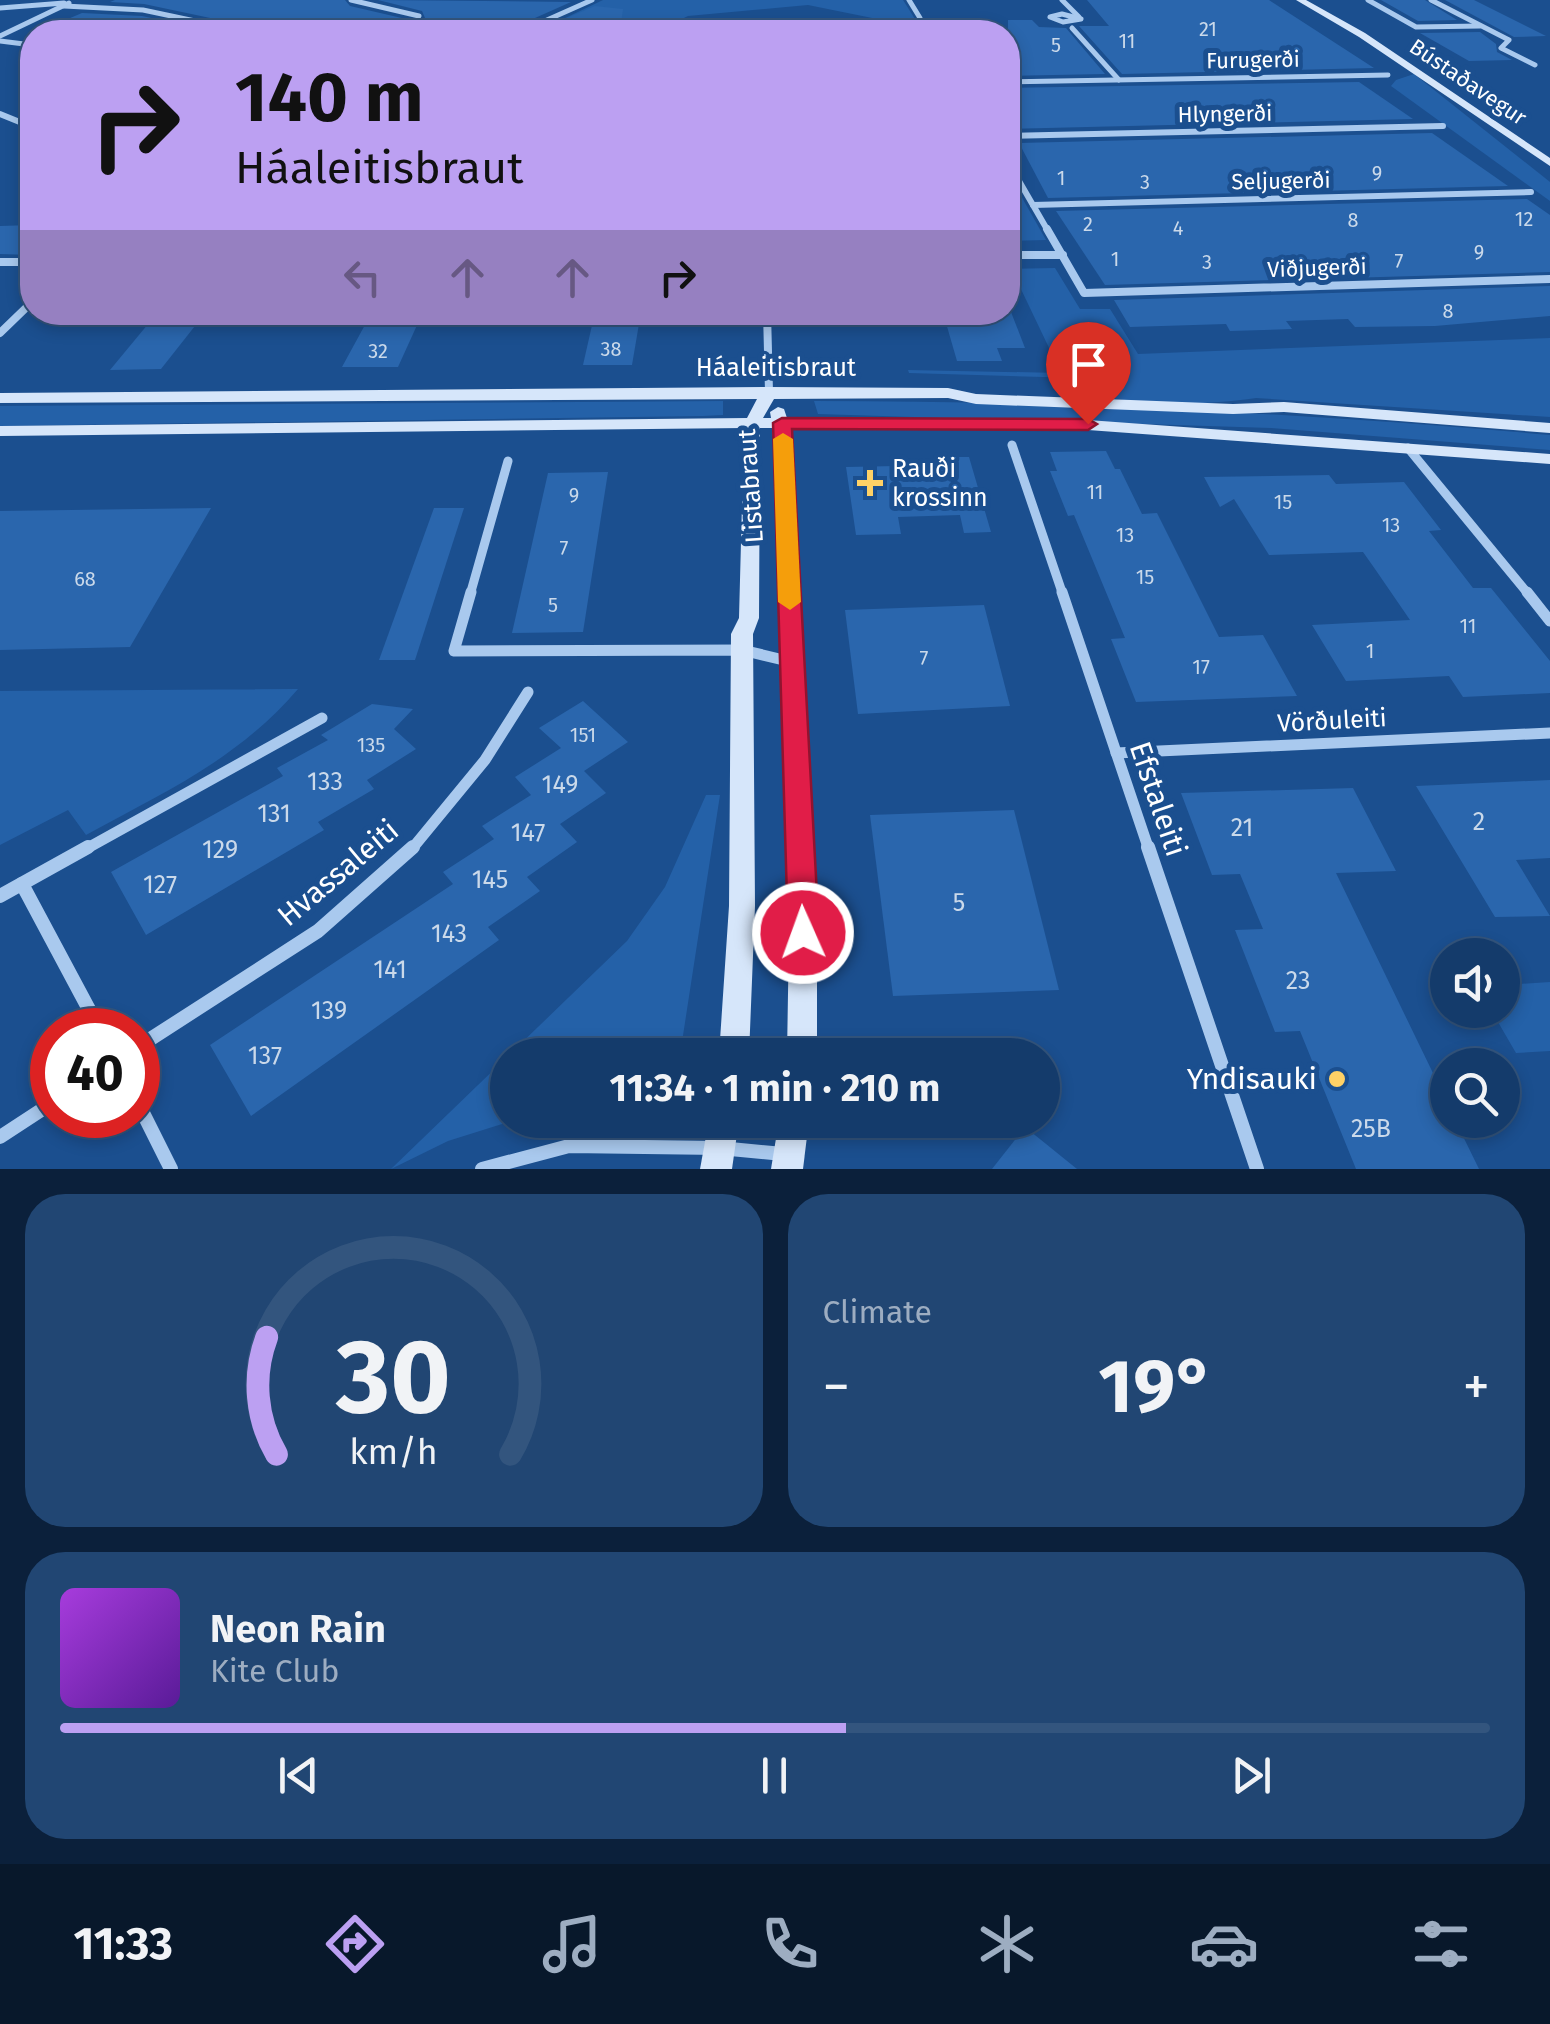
<!DOCTYPE html>
<meta charset="utf-8">
<style>
:root{--surface:#143b6b;--page:#214673;--text:#f1f3f6;--muted:#9dadc1;--line:#33557e;--accent:#bca0f2}
body{margin:0;font-family:"Fira Sans",sans-serif;background:var(--page);color:var(--text);height:100vh;display:flex;flex-direction:column;font-size:38px;white-space:nowrap}
*{box-sizing:border-box;margin:0}
p{font-size:32px;color:var(--muted)}
.icon{flex:none;width:55px;height:55px;fill:none;stroke:currentColor;stroke-width:2;stroke-linecap:round;stroke-linejoin:round}
.map{position:relative;height:1169px;overflow:hidden}
.sheet{display:flex;flex-direction:column;gap:25px;padding:25px;background:#0b203b;flex:1}
.sheet>*{flex:none}
.guide{position:absolute;left:20px;top:20px;width:1000px;height:305px;border-radius:40px;box-shadow:0 5px 15px #0003,0 0 0 2px var(--line);background:#bca0f2;color:#111;overflow:hidden}
.buttons{position:absolute;left:1430px;top:938px;display:grid;gap:20px}
.buttons a{display:grid;place-items:center;width:90px;height:90px;border-radius:50%;background:var(--surface);box-shadow:0 5px 15px #0003,0 0 0 2px var(--line);font-size:50px}
.speed{position:absolute;left:30px;top:1008px;display:flex;gap:20px;font-size:50px;font-weight:700;text-align:center}
.speed>*{display:grid;place-content:center;width:130px;height:130px;border-radius:50%;background:var(--surface);box-shadow:0 5px 15px #0003,0 0 0 2px var(--line);line-height:1}
.speed .limit{border:15px solid #d22;background:#fff;color:#111}
.pin{position:absolute;display:grid;place-items:center;width:85px;height:85px;color:#fff;margin:-102px -42px;border-radius:50% 50% 50% 0;rotate:-45deg;box-shadow:0 0 10px #0007}
.pin .icon{rotate:45deg}
.me{position:absolute;width:110px;margin:-55px;rotate:358deg;stroke-linejoin:round;filter:drop-shadow(0 0 8px #0008)}
.turn{display:flex;align-items:center;gap:35px;height:210px;padding:0 50px;font-size:45px}
.turn .icon{width:130px;height:130px;stroke-width:2.5}
.turn b{display:block;font-size:70px;line-height:85px}
.lanes{display:flex;align-items:center;height:95px;padding:0 50px;background:#0003;justify-content:center;gap:50px;direction:ltr}
.lanes .off{opacity:.35}
.big{font-size:75px;font-weight:700;line-height:1.1}
.sheet .widget{flex:1;display:flex;flex-direction:column;justify-content:center;gap:15px;min-width:0;padding:0 35px;border-radius:40px;background:var(--page)}
.sheet .dial{align-items:center;gap:0}
.dial svg{height:260px;overflow:visible;fill:none;stroke:var(--line);stroke-width:7;stroke-linecap:round;text-anchor:middle}
.dial text{fill:var(--text);stroke:none}
.song{display:flex;align-items:center;gap:30px}
.cover{width:120px;height:120px;border-radius:15px;background:linear-gradient(135deg,hsl(280 70% 55%),hsl(270 70% 35%))}
.played{height:10px;border-radius:5px;background:linear-gradient(90deg,var(--accent) 55%,var(--line) 55%)}
.keys{display:flex;justify-content:space-around;direction:ltr}
.heat{display:flex;justify-content:space-between;align-items:center;font-size:55px;direction:ltr}
.sheet .tiles{flex:1;display:grid;gap:25px;grid-template-columns:1fr 1fr}
.widget:last-child{grid-column:span 2}
.trip{position:absolute;left:490px;top:1038px;width:570px;height:100px;border-radius:50px;background:var(--surface);box-shadow:0 5px 15px #0003,0 0 0 2px var(--line);font-weight:700;line-height:100px;text-align:center}
.tab-bar{display:flex;height:160px;justify-content:space-around;align-items:center;background:#08182b;color:var(--muted)}
.tab-bar .icon{width:70px;height:70px}
.tab-bar .selected{color:var(--accent)}
.tab-bar b{font-size:45px;color:var(--text)}
.map>svg:first-child{display:block}
.green{fill:#2461a8}
.building{fill:#2a66ad}
.lines{fill:none;stroke-linecap:round;stroke-linejoin:round}
.street-far5{stroke:#a9c9ee;stroke-width:5}
.street-far4{stroke:#a9c9ee;stroke-width:6}
.street-far3{stroke:#a9c9ee;stroke-width:8}
.street-far2{stroke:#a9c9ee;stroke-width:9}
.street-far1{stroke:#a9c9ee;stroke-width:11}
.street{stroke:#a9c9ee;stroke-width:14}
.secondary{fill:#d6e6fa;fill-rule:evenodd}
.route{fill:#e11d48;stroke:#92132f;stroke-width:2.5}
.slow{fill:#f59e0b}
.poi-dot{fill:#ffd166;stroke:#1b4f8f;stroke-width:4}
.labels{text-anchor:middle;dominant-baseline:central;stroke-width:10;stroke-linejoin:round;paint-order:stroke}
.number-label{font-size:20px;fill:#cad9ea}
.far-street-label{font-size:22px;fill:#fff;stroke:#1b4f8f}
.street-label{font-size:25px;fill:#fff;stroke:#1b4f8f}
.poi-label{font-size:25px;fill:#fff;stroke:#1b4f8f;text-anchor:start}
.near-number-label{font-size:25px;fill:#cad9ea}
.near-street-label{font-size:30px;fill:#fff;stroke:#1b4f8f}
.near-poi-label{font-size:30px;fill:#fff;stroke:#1b4f8f;text-anchor:end}
</style>
<div class="map">
<svg width="1550" height="1169" viewBox="0 0 1550 1169">
<rect width="100%" height="100%" fill="#1b4f8f"/>
<g class="green">
<polygon points="603,0 903,0 915,19 882,20 808,5 688,16 655,32 536,32"/>
<polygon points="1414,74 1550,182 1550,201 1391,86 1396,80"/>
<polygon points="1008,173 1046,240 1008,241"/>
<path d="M1055,268L1080,309H1110L1138,354L1550,338V417L1256,398C1207,405 1132,408 1086,391L1080,378L909,373L908,370L1061,373L1019,285L1008,284V269Z"/>
<polygon points="723,401 723,415 703,416 0,426 0,406"/>
<path d="M814,401C1060,401 1306,413 1550,435V450L1271,428L818,414Z"/>
<path d="M298,689C237,760 166,791 86,835L68,810L0,845V691Z"/>
<polygon points="706,795 720,795 680,1055 509,1055 627,941 665,887"/>
<polygon points="1550,982 1550,1051 1516,1053 1491,1010 1502,1010 1503,985"/>
<polygon points="507,1057 508,1120 515,1120 448,1141 391,1169"/>
</g>
<g class="building">
<polygon points="115,0 345,0 350,6 419,22 425,18 422,11 378,0 571,2 517,26 514,32 253,32 248,26 144,4 110,2"/>
<polygon points="1087,0 1269,0 1374,68 1122,74 1079,26 1109,26"/>
<polygon points="1381,0 1425,0 1457,20 1418,21"/>
<polygon points="1445,0 1474,0 1546,36 1514,37"/>
<polygon points="595,6 623,9 620,32 534,32"/>
<polygon points="82,13 142,16 219,32 37,32"/>
<polygon points="1008,20 1032,20 1039,27 1066,28 1105,74 1008,76"/>
<polygon points="1480,32 1496,44 1497,52 1512,60 1469,61 1420,33"/>
<polygon points="1359,82 1413,119 1010,129 1008,125 1008,88"/>
<polygon points="1432,133 1508,186 1048,198 1019,143"/>
<polygon points="1527,199 1550,215 1550,272 1105,285 1056,211"/>
<polygon points="32,225 32,255 0,254 0,226"/>
<polygon points="1550,286 1550,316 1435,326 1355,327 1348,319 1286,321 1292,329 1230,331 1226,324 1130,327 1114,300"/>
<polygon points="158,312 206,312 161,369 110,370"/>
<polygon points="372,312 423,312 398,367 342,367"/>
<polygon points="595,312 641,312 632,365 583,365"/>
<polygon points="965,312 1011,312 1025,348 997,348 1002,361 957,361 946,323 968,323"/>
<polygon points="1106,451 1115,469 1120,469 1142,514 1157,513 1219,637 1263,635 1297,696 1136,702 1111,639 1125,638 1074,515 1068,516 1050,471 1057,471 1050,452"/>
<polygon points="945,457 969,457 991,532 964,533 960,515 898,517 901,534 856,535 846,467 947,465"/>
<polygon points="608,472 583,632 512,633 548,473"/>
<polygon points="1329,475 1336,484 1404,482 1441,530 1429,531 1473,588 1491,588 1550,661 1550,693 1463,697 1449,676 1346,681 1312,625 1410,620 1375,569 1363,552 1269,555 1234,499 1220,507 1204,477"/>
<polygon points="211,508 130,647 0,650 0,511"/>
<polygon points="434,508 464,508 415,660 379,660"/>
<polygon points="984,605 1010,706 858,714 845,610"/>
<polygon points="583,701 628,742 584,771 606,793 560,824 577,842 527,877 540,891 488,927 499,940 251,1116 210,1045 453,884 443,872 494,839 482,826 531,795 515,777 561,748 539,728"/>
<polygon points="372,704 413,709 394,729 416,749 367,780 374,789 318,822 324,830 146,935 111,872 283,776 277,768 328,740 321,735"/>
<polygon points="1550,780 1550,858 1516,860 1550,916 1495,917 1416,786"/>
<polygon points="1353,788 1396,871 1336,873 1448,1104 1448,1120 1455,1120 1479,1169 1356,1169 1300,1031 1275,1032 1235,930 1263,929 1240,874 1212,875 1181,793"/>
<polygon points="1014,810 1059,990 893,996 870,815"/>
<polygon points="1025,1127 1077,1169 992,1169"/>
</g>
<g class="lines">
<g class="street-far5">
<polyline points="351,0 419,16"/>
<polyline points="909,0 920,18 921,32"/>
<polyline points="1062,0 1079,17"/>
<polyline points="1368,0 1416,27 1480,26"/>
<polyline points="1431,0 1509,40 1501,48 1535,65"/>
<polyline points="64,6 143,10 247,32"/>
<polyline points="0,8 64,3"/>
<polygon points="1062,14 1081,19 1063,22 1050,17"/>
<polyline points="1072,28 1119,80"/>
<polyline points="520,32 592,0"/>
<polyline points="0,36 69,3"/>
<polyline points="0,41 32,45"/>
<polyline points="1008,82 1388,75"/>
</g>
<g class="street-far4">
<polyline points="0,114 32,127"/>
<polyline points="1008,136 1443,126"/>
<polyline points="1008,162 1048,231"/>
<polyline points="1033,205 1531,192"/>
</g>
<g class="street-far3">
<polyline points="1047,229 1084,293 1550,279"/>
<polyline points="1008,255 1063,255"/>
<polyline points="0,262 32,262"/>
<polyline points="767,312 769,392"/>
<polyline points="0,333 32,302"/>
</g>
<g class="street-far2">
<polyline points="1012,445 1063,595"/>
<polyline points="1408,448 1529,595"/>
<polyline points="470,595 508,461"/>
</g>
<g class="street-far1">
<polyline points="471,592 454,651 742,650 792,662"/>
<polyline points="1062,592 1149,850"/>
<polyline points="1527,592 1550,621"/>
<polyline points="1116,753 1550,733"/>
<polyline points="84,850 322,718"/>
<polyline points="411,850 485,760 528,692"/>
</g>
<g class="street">
<polyline points="1148,847 1257,1169"/>
<polyline points="22,884 100,1030"/>
<polyline points="0,896 88,847"/>
<polyline points="138,1047 318,931 413,847"/>
<polyline points="138,1103 171,1169"/>
<polyline points="0,1137 52,1103"/>
<polyline points="482,1169 569,1146 720,1148 783,1154"/>
</g>
<g class="secondary">
<polygon points="1296,0 1306,0 1365,33 1550,158 1550,166 1359,37"/>
<polygon points="769,387 948,388 976,394 1233,404 1284,402 1550,423 1550,433 1284,412 1233,414 976,404 948,398 774,399 763,418 771,418 770,412 778,407 784,409 787,418 1088,420 1550,454 1550,464 1088,430 789,428 793,453 817,933 817,1055 787,1055 789,933 775,453 772,428 760,428 759,618 753,634 755,906 749,1055 719,1055 729,906 731,634 739,618 744,428 0,436 0,426 747,418 757,399 0,403 0,393"/>
<polygon points="709,1120 739,1120 732,1169 700,1169"/>
<polygon points="779,1120 809,1120 803,1169 771,1169"/>
</g>
</g>
<polygon class="route" points="782,418 1088,419 1097,424 1088,430 792,429 819,933 814,943 803,947 792,943 788,933 773,423"/>
<polygon class="slow" points="783,433 793,439 801,602 790,610 778,602 773,439"/>
<g class="poi-dot">
<path d="M865 468h10v10h10v10h-10v10h-10v-10h-10v-10h10z"/>
<circle cx="1337" cy="1079" r="10"/>
</g>
<g class="labels">
<g class="number-label">
<text x="1208" y="29">21</text>
<text x="1127" y="41">11</text>
<text x="1056" y="45">5</text>
<text x="1377" y="173">9</text>
<text x="1061" y="178">1</text>
<text x="1145" y="182">3</text>
<text x="1524" y="219">12</text>
<text x="1353" y="220">8</text>
<text x="1088" y="224">2</text>
<text x="1178" y="228">4</text>
<text x="1479" y="252">9</text>
<text x="1115" y="259">1</text>
<text x="1399" y="261">7</text>
<text x="1207" y="262">3</text>
<text x="1448" y="311">8</text>
<text x="611" y="349">38</text>
<text x="378" y="351">32</text>
<text x="1095" y="492">11</text>
<text x="574" y="495">9</text>
<text x="1283" y="502">15</text>
<text x="1391" y="525">13</text>
<text x="1125" y="535">13</text>
<text x="564" y="548">7</text>
<text x="1145" y="577">15</text>
<text x="85" y="579">68</text>
<text x="553" y="605">5</text>
<text x="1468" y="626">11</text>
<text x="1370" y="651">1</text>
<text x="924" y="658">7</text>
<text x="1201" y="667">17</text>
<text x="583" y="735">151</text>
<text x="371" y="745">135</text>
</g>
<g class="far-street-label">
<text transform="translate(1253 60) rotate(-1)">Furugerði</text>
<text transform="translate(1468 82) rotate(34)">Bústaðavegur</text>
<text transform="translate(1225 114) rotate(-1)">Hlyngerði</text>
<text transform="translate(1281 181) rotate(-1)">Seljugerði</text>
<text transform="translate(1317 268) rotate(-2)">Viðjugerði</text>
</g>
<g class="street-label">
<text x="776" y="368">Háaleitisbraut</text>
<text transform="translate(751 486) rotate(-94)">Listabraut</text>
<text transform="translate(1332 721) rotate(-3)">Vörðuleiti</text>
</g>
<g class="poi-label">
<text x="892" y="469">Rauði<tspan x="892" dy="29">krossinn</tspan></text>
</g>
<g class="near-number-label">
<text x="325" y="782">133</text>
<text x="560" y="785">149</text>
<text x="274" y="814">131</text>
<text x="1479" y="822">2</text>
<text x="1242" y="828">21</text>
<text x="528" y="833">147</text>
<text x="220" y="850">129</text>
<text x="490" y="880">145</text>
<text x="160" y="885">127</text>
<text x="959" y="903">5</text>
<text x="449" y="934">143</text>
<text x="390" y="970">141</text>
<text x="1298" y="981">23</text>
<text x="329" y="1011">139</text>
<text x="265" y="1056">137</text>
<text x="1371" y="1129">25B</text>
</g>
<g class="near-street-label">
<text transform="translate(1158 799) rotate(71)">Efstaleiti</text>
<text transform="translate(338 873) rotate(-40)">Hvassaleiti</text>
</g>
<g class="near-poi-label">
<text x="1317" y="1079">Yndisauki</text>
</g>
</g>
</svg>
<div class="buttons">
<a><svg class="icon" aria-label="sound" viewBox="0 0 24 24"><path d="M4 9h4l5-4v14l-5-4H4zM17 9q2 3 0 6"/></svg></a>
<a><svg class="icon" aria-label="search" viewBox="0 0 24 24"><circle cx="10" cy="10" r="6"/><path d="M15 15l6 6"/></svg></a>
</div>
<div class="speed"><div class="limit">40</div></div>
<div class="pin" style="left:1088px;top:424px;background:#d93025"><svg class="icon" aria-label="arrive" viewBox="0 0 24 24"><path d="M6 21V4h12l-3 4 3 4H6"/></svg></div>
<svg class="me" style="left:803px;top:933px" viewBox="-20 -20 40 40"><circle r="17" fill="#e11d48" stroke="#fff" stroke-width="3"/><path d="M0-11L8 9 0 5-8 9z" fill="#fff"/></svg>
<div class="trip">11:34 · 1 min · 210 m</div>
<div class="guide">
<div class="turn"><svg class="icon" aria-label="right" viewBox="0 0 24 24"><path d="M7 20v-9h11M14 6l5 5-5 5"/></svg><div><b>140 m</b>Háaleitisbraut</div></div>
<div class="lanes"><svg class="icon off" aria-label="left" viewBox="0 0 24 24"><path d="M17 20v-9H6M10 6l-5 5 5 5"/></svg><svg class="icon off" aria-label="ahead" viewBox="0 0 24 24"><path d="M12 20V5M6 11l6-6 6 6"/></svg><svg class="icon off" aria-label="ahead" viewBox="0 0 24 24"><path d="M12 20V5M6 11l6-6 6 6"/></svg><svg class="icon" aria-label="right" viewBox="0 0 24 24"><path d="M7 20v-9h11M14 6l5 5-5 5"/></svg></div>
</div>
</div>
<section class="sheet">
<div class="tiles">
<div class="widget dial"><svg viewBox="0 0 100 80">
<path d="M14 69A42 42 0 1 1 86 69"/>
<path d="M14 69A42 42 0 0 1 11 33" stroke="#bca0f2"/>
<text x="50" y="56" font-size="32" font-weight="700">30</text>
<text x="50" y="72" font-size="11">km/h</text>
</svg></div>
<div class="widget"><p>Climate</p>
<div class="heat"><a>−</a><b class="big">19°</b><a>+</a></div>
</div>
<div class="widget">
<div class="song"><i class="cover"></i><div><b>Neon Rain</b><p>Kite Club</p></div></div>
<div class="played"></div>
<div class="keys"><svg class="icon" aria-label="previous" viewBox="0 0 24 24"><path d="M18 5L8 12l10 7zM5 5v14"/></svg><svg class="icon" aria-label="pause" viewBox="0 0 24 24"><path d="M8 5v14M16 5v14"/></svg><svg class="icon" aria-label="next" viewBox="0 0 24 24"><path d="M6 5l10 7-10 7zM19 5v14"/></svg></div>
</div>
</div>
</section>
<nav class="tab-bar">
<b>11:33</b>
<svg class="icon selected" aria-label="directions" viewBox="0 0 24 24"><path d="M12 3l9 9-9 9-9-9zM9 14v-3h6M13 9l2 2-2 2"/></svg>
<svg class="icon" aria-label="music" viewBox="0 0 24 24"><path d="M9 18V5l10-2v13"/><circle cx="6" cy="18" r="3"/><circle cx="16" cy="16" r="3"/></svg>
<svg class="icon" aria-label="phone" viewBox="0 0 24 24"><path d="M5 4h4l2 5-3 2q2 4 5 5l2-3 5 2v4C11 20 4 13 5 4z"/></svg>
<svg class="icon" aria-label="climate" viewBox="0 0 24 24"><path d="M12 3v18M4 7l16 10M4 17L20 7"/></svg>
<svg class="icon" aria-label="car" viewBox="0 0 24 24"><path d="M5 17H2v-5l4-1 3-4h7l3 4 3 1v5h-3M9 17h6M6 11h13"/><circle cx="7" cy="17" r="2"/><circle cx="17" cy="17" r="2"/></svg>
<svg class="icon" aria-label="filters" viewBox="0 0 24 24"><path d="M4 7h16M4 17h16"/><circle cx="9" cy="7" r="2"/><circle cx="15" cy="17" r="2"/></svg>
</nav>
